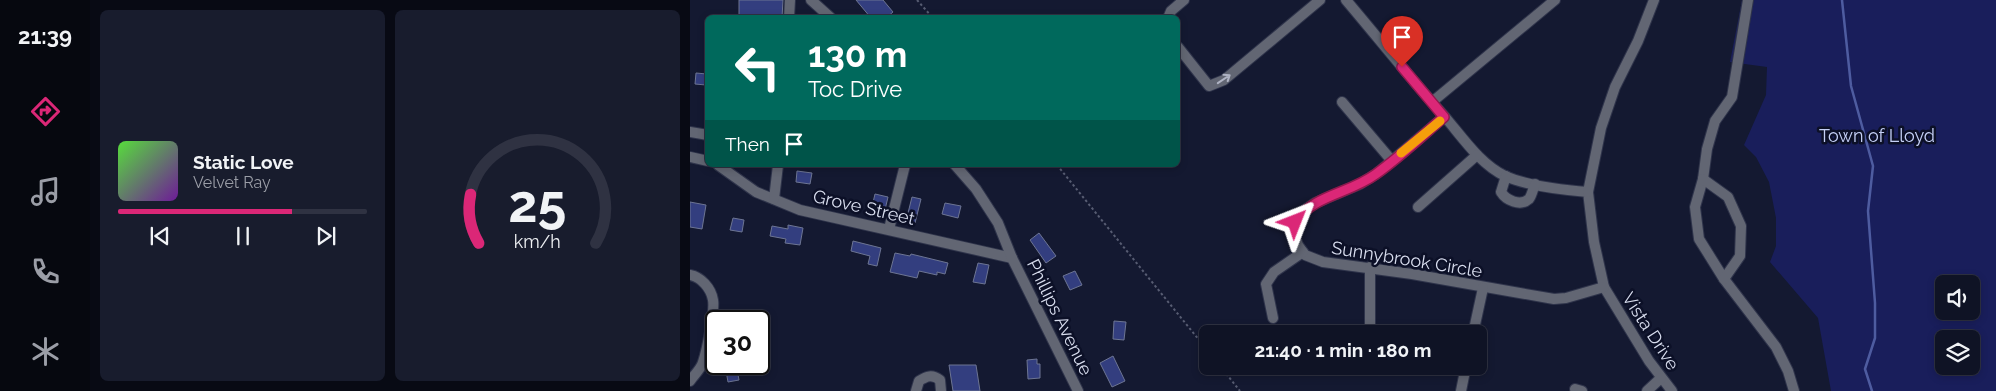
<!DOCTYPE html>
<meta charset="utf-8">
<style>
:root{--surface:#0f1325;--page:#181c2d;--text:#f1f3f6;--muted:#9b9ea7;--line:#2f3242;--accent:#db2777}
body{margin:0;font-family:Raleway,sans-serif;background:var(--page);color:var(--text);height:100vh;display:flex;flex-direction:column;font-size:19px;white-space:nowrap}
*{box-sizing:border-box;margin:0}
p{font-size:16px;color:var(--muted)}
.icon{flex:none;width:28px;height:28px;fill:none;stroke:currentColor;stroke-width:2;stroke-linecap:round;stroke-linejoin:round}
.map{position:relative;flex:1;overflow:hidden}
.details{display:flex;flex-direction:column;gap:10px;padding:10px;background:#080a14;width:600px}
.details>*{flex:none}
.guide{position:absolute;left:15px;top:15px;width:475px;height:152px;border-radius:8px;box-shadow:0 2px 8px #0003,0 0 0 1px var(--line);background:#00695c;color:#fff;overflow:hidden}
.tools{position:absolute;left:1245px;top:275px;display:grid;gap:10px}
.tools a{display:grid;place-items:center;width:45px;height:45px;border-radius:8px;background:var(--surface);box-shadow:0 2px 8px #0003,0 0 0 1px var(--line);font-size:25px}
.speed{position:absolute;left:15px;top:310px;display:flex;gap:10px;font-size:25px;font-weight:700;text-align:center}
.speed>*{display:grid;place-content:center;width:65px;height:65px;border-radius:50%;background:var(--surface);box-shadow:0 2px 8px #0003,0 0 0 1px var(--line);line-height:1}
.speed .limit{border:2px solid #111;border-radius:8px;background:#fff;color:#111}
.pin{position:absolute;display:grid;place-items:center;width:42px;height:42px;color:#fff;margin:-51px -21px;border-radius:50% 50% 50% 0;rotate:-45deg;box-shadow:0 0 5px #0007}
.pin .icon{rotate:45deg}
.me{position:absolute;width:55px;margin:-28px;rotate:45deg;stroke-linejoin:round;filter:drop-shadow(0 0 4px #0008)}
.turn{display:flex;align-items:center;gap:18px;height:105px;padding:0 20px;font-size:22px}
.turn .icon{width:65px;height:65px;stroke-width:2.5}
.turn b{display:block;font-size:35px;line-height:42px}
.then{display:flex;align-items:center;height:48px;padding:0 20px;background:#0003;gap:10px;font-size:19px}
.details .card{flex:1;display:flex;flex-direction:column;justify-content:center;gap:8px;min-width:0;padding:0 18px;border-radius:8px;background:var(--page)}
.details .dial{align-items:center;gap:0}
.dial svg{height:130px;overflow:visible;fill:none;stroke:var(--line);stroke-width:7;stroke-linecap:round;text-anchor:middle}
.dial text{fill:var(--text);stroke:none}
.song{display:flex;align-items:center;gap:15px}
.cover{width:60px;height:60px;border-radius:8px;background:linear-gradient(135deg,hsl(110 70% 55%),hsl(280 70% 35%))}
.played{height:5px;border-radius:2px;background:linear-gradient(90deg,var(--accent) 70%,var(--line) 70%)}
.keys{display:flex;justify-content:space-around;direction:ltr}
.details .tiles{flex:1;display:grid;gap:10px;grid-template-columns:repeat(2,1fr)}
.trip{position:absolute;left:509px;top:325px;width:288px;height:50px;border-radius:8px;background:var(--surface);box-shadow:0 2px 8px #0003,0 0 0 1px var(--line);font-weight:700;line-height:50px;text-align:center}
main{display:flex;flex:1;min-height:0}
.tab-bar{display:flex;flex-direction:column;width:90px;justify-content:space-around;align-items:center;background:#06080f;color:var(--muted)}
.tab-bar .icon{width:35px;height:35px}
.tab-bar .on{color:var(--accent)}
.tab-bar b{font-size:22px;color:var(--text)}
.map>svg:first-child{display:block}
.green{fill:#191e5b;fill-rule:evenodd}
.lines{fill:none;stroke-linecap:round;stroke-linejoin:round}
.stream{stroke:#4e5ca0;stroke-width:2.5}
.building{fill:#333e7f;stroke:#6d7593}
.minor-casing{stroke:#2f344b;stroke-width:12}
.path{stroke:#575c72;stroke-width:2;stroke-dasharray:2.5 2.5;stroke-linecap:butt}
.minor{stroke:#626673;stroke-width:10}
.oneway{stroke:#afb3c3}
.route-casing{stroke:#8e194d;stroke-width:12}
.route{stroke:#db2777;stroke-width:9}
.slow{stroke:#f59e0b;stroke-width:9}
.labels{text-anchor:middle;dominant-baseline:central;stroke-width:5;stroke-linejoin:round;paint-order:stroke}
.park-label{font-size:18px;fill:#c5d0f7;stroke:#0c1027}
.street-label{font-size:18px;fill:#d8ddee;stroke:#0c1027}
</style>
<main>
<nav class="tab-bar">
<b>21:39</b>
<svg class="icon on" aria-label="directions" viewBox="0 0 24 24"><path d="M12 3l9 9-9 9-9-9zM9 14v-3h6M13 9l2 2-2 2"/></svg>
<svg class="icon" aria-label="music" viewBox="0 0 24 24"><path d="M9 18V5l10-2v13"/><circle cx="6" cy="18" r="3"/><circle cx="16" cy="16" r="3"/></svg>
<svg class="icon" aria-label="phone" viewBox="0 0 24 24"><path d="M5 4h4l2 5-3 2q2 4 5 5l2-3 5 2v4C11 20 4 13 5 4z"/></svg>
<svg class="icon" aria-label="climate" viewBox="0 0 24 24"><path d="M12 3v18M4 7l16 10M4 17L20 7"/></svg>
</nav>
<section class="details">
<div class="tiles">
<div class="card">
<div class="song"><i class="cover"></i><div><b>Static Love</b><p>Velvet Ray</p></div></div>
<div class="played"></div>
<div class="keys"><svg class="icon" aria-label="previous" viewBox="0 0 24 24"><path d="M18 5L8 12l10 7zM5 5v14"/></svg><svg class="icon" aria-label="pause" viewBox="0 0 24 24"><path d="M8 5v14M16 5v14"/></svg><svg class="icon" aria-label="next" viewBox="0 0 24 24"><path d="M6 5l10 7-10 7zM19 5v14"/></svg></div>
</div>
<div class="card dial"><svg viewBox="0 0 100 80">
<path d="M14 69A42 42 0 1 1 86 69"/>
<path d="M14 69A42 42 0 0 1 9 39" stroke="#db2777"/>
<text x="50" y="56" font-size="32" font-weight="700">25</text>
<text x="50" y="72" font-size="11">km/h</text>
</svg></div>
</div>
</section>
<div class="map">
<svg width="1306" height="391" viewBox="0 0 1306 391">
<rect width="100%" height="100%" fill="#141931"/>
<path class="green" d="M1052,0H1306V391H1141L1128,318L1080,262L1086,246V218L1079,182L1066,157L1054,145L1076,95L1077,67L1040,62ZM1254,284H1281V311H1254ZM1254,339H1281V366H1254Z"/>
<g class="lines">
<polyline class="stream" points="1152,0 1161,86 1183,166 1178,211 1185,303 1185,338 1175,369 1182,391"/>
</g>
<g class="building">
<polygon points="49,0 93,0 92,18 49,18"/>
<polygon points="166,0 193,0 203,12 196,18 181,18"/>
<polygon points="6,73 17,74 16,85 5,84"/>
<polygon points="107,171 122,173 120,184 106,182"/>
<polygon points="185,194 198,197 194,214 181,211"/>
<polygon points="222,197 231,199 225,223 216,221"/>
<polygon points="0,202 16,205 12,229 0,227"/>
<polygon points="255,203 271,206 268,218 252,214"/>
<polygon points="43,218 54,220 52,232 40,230"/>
<polygon points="98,225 113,228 110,245 95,243 96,239 80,236 82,226 98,229"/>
<polygon points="349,233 366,256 356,263 340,240"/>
<polygon points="163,241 191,248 187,266 178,264 180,256 161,251"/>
<polygon points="205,253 220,256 221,254 258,263 255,274 247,272 247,275 229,271 227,278 200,272"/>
<polygon points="288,263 299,265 295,284 283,282"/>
<polygon points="385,271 392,285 380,290 373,276"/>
<polygon points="424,321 436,322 434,340 423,339"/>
<polygon points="423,356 435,381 422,387 410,363"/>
<polygon points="347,359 347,364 350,364 350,378 338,379 337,360"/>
<polygon points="46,364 49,380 38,382 35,365"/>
<polygon points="259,365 286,365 290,391 263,391"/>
</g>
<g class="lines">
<defs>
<g id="minor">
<polyline points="121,0 141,18"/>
<path d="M656,0C689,39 721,79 755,117C773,138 790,164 815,176C838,186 872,190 898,192L904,242L914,287L959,361L982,391"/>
<polyline points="1058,0 1042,97 1025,121 1017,149 1013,179 1005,207 1009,239 1034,279 1086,347 1098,371 1104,391"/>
<polyline points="99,18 100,0"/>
<polyline points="478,18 481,11 494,0"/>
<polyline points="488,47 519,86 534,80 630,0"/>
<polyline points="652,102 702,161"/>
<polyline points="742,102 865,0"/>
<polyline points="754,117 686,174 670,184 625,203 613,211 605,222 604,234 608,245 615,255 633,262 722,274 864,299 876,298 914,287"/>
<polyline points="0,132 18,135"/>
<polyline points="0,157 18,161"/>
<polyline points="28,165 66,192 110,210 322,258"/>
<polyline points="265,165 286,189 308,223 322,258 388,391"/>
<path d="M816,176L811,192C816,200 830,207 839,199C842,195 843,189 845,184"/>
<polyline points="1013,179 1038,197 1051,226 1050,256 1034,279"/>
<polyline points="898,192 911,128 925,87 948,41 964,0"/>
<polyline points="84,199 88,165"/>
<polyline points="728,207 787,155"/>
<polyline points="199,229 215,165"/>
<path d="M0,275C11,277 21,288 23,300C25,311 17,350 13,362C11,369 4,375 0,381"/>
<polyline points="583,318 576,284 584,272 613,252"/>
<polyline points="680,334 680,267"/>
<polyline points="783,334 793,288"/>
<polyline points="885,389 892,391"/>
<path d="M226,391L229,381C237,376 242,374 250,380L251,391"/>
<polyline points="771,391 776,366"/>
<polyline points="957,391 971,378"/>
</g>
</defs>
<use href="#minor" class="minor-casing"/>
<g class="path">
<polyline points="227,0 243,18"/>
<polyline points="367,165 518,351"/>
<polyline points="530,366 550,391"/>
</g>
<use href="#minor" class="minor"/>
</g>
<defs><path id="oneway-shaft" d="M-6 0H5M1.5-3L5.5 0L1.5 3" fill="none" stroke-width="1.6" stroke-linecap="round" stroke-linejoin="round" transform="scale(1.25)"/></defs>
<use class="oneway" href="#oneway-shaft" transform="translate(534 79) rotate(-34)"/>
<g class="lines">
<defs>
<path id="route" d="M605,222C625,194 659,194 686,174C710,157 732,136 754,117L712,67"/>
</defs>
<use href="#route" class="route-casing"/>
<use href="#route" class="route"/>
<polyline class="slow" points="711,153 750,121"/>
</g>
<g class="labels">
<g class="park-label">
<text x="1187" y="135">Town of Lloyd</text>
</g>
<g class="street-label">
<text transform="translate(174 207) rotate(13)">Grove Street</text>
<text transform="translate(717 259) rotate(9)">Sunnybrook Circle</text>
<text transform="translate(370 317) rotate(64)">Phillips Avenue</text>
<text transform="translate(961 331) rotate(57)">Vista Drive</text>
</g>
</g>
</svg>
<div class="tools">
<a><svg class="icon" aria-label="sound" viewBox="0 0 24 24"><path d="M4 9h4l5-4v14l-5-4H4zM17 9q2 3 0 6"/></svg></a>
<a><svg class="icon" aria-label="layers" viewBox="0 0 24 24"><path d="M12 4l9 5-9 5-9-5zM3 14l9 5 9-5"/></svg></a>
</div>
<div class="speed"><div class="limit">30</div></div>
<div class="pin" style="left:712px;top:67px;background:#d93025"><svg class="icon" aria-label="arrive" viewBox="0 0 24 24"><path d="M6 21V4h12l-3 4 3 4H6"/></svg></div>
<svg class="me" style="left:605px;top:222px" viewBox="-20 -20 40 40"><path d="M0-17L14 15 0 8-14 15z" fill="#db2777" stroke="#fff" stroke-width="4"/></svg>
<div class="trip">21:40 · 1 min · 180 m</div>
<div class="guide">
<div class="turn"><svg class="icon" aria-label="left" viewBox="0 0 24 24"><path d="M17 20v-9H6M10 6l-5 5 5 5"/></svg><div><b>130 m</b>Toc Drive</div></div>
<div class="then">Then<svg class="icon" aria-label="arrive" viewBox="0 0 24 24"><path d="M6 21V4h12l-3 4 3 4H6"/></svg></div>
</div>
</div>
</main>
